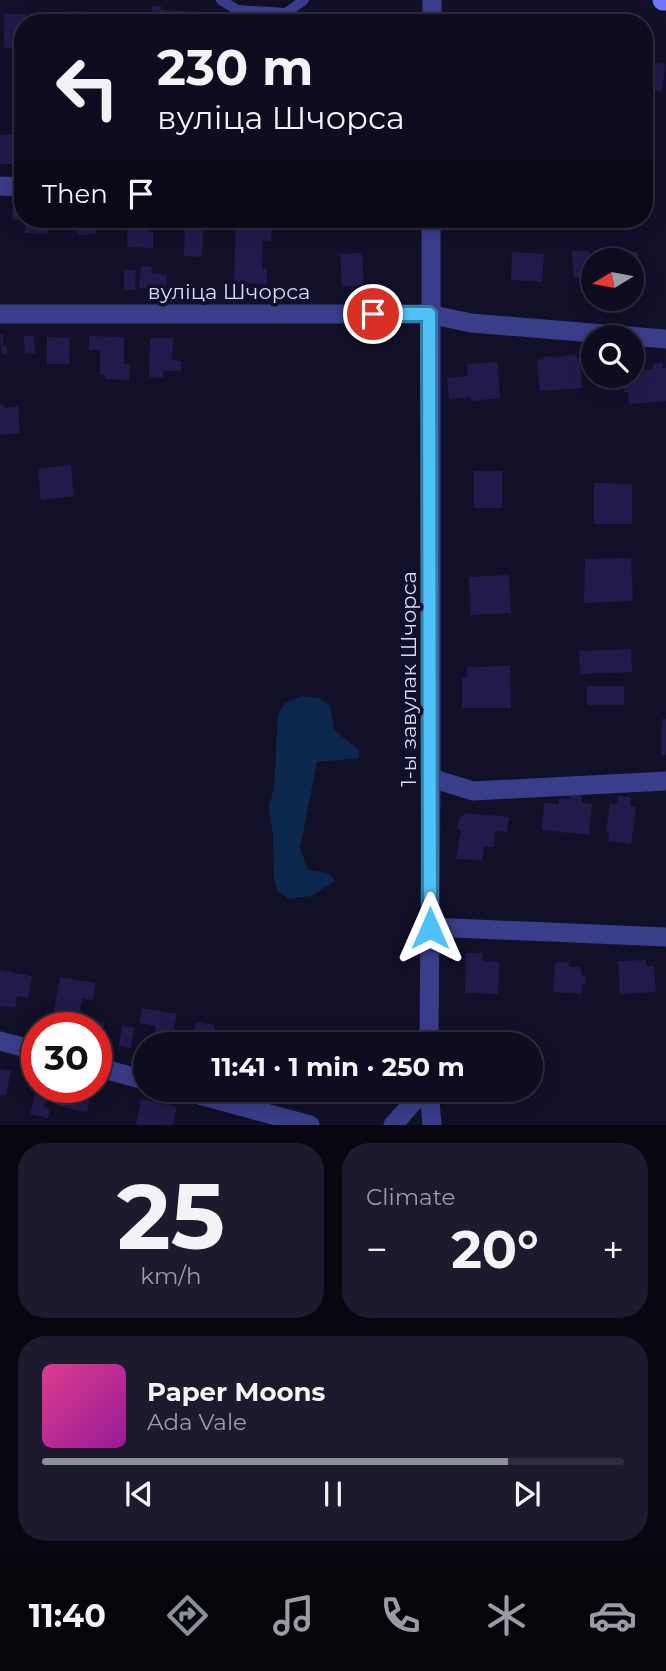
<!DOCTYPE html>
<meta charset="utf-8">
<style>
:root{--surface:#0e0c1f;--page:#1c1a2c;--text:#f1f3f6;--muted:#9b9ba4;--line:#2e2c3d;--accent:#8c9099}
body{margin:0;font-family:Montserrat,sans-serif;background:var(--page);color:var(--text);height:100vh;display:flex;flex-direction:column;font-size:26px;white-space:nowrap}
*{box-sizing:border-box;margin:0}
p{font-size:23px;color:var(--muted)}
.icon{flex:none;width:38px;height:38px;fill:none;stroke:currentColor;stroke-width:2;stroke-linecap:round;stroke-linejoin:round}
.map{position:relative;height:1125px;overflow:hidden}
.side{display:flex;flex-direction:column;gap:18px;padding:18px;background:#080711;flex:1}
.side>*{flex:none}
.banner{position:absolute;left:14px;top:14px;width:639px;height:214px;border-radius:28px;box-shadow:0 4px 18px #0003,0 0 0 2px var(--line);background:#0e0c1f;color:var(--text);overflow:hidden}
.needle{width:46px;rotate:260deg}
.tools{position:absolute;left:581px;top:248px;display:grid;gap:14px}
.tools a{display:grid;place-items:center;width:63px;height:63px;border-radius:50%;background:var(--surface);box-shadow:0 4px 18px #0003,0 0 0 2px var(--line);font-size:35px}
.speed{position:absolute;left:21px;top:1012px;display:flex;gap:14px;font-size:35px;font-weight:700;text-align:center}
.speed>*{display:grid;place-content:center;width:91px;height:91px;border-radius:50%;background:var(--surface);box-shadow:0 4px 18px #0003,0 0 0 2px var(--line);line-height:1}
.speed .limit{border:10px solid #d22;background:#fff;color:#111}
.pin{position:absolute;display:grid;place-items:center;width:60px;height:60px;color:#fff;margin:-30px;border:4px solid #fff;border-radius:50%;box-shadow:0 2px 7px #0007}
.me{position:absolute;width:77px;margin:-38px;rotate:0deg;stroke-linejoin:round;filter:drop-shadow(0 0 5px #0008)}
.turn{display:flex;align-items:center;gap:24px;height:147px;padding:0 28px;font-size:32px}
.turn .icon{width:91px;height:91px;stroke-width:2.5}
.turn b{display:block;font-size:49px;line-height:60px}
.then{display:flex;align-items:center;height:66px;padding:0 28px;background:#0003;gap:14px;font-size:26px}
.big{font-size:52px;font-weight:700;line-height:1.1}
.side .tile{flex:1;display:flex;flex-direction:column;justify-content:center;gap:10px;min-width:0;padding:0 24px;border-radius:28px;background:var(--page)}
.side .dial{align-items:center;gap:0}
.dial b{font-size:91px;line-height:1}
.song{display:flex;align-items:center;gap:21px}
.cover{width:84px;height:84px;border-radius:10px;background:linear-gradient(135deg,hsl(330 70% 55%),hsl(300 70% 35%))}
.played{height:7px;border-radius:4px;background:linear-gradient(90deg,var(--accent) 80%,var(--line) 80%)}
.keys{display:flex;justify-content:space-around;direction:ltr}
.heat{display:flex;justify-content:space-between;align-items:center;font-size:38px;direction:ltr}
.side .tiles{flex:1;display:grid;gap:18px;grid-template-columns:1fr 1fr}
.tile:last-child{grid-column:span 2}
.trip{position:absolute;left:133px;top:1032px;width:410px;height:70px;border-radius:35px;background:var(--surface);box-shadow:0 4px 18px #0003,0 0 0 2px var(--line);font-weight:700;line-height:70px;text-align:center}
.menu{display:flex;height:112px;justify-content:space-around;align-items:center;background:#06050c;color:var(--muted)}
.menu .icon{width:49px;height:49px}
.menu .active{color:var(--accent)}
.menu b{font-size:32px;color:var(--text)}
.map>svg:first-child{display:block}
.water{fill:#0b284c}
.building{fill:#211b4b}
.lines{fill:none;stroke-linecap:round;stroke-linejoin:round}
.lane{stroke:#3a3d89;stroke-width:10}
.street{stroke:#3a3d89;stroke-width:19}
.secondary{stroke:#6f77ff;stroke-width:21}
.route-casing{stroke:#337fa1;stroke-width:18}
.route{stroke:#4fc3f7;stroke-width:12}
.labels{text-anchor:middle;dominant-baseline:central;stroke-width:7;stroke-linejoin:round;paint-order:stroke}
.street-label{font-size:21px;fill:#d9d8ff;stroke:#121029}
</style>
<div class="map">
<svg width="666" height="1125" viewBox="0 0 666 1125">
<rect width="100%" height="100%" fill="#121029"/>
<polygon class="water" points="302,696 319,698 330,706 334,730 359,750 359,758 317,762 300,848 308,870 328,873 335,881 311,896 288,899 277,890 274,877 273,837 269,807 274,788 278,715 284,704"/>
<g class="building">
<polygon points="152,6 161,6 161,10 197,12 197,23 151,23"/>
<polygon points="71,11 112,13 112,23 71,23"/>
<polygon points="4,14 26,14 26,23 23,23 23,48 4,48"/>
<polygon points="141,14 141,23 128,23 127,15"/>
<polygon points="646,62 665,64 662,91 644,89"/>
<polygon points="0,135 13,135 12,164 0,164"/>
<polygon points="13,205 20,205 20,220 12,219"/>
<polygon points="26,219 47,219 47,234 25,233"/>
<polygon points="76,219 95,219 96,234 77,235"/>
<polygon points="128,219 150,219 149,232 153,232 153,248 127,247"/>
<polygon points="185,219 204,219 202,257 184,256"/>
<polygon points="236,219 272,220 271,241 263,240 262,269 267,269 267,284 234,283"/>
<polygon points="572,251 589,251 590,277 574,278"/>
<polygon points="512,252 544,254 542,282 511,280"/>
<polygon points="638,252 638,270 632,270 632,261 613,261 613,253"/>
<polygon points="362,253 364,285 342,287 340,254"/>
<polygon points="141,266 152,267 151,273 167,275 166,290 139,288"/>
<polygon points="124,270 136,270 135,290 124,290"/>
<polygon points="0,334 3,334 3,346 7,346 7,355 2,354"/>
<polygon points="24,336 34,336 35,353 25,354"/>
<polygon points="89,336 124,337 124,364 130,364 129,380 105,379 105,375 100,375 100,350 89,350"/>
<polygon points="47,337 70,338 69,364 47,364"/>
<polygon points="150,338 173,338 172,360 181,361 181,371 163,371 163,378 149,377"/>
<polygon points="576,354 577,358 580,358 582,388 540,391 537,360 543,359 543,357 552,356 552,358"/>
<polygon points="497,362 500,398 471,401 471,397 449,399 447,378 468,376 467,364"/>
<polygon points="662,363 662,368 666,368 666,401 629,404 628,392 624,392 622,376 632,376 632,366 640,365 641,370 653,369 653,364"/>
<polygon points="3,404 4,408 18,406 20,433 0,435 0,405"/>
<polygon points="71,465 74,496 41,500 38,469"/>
<rect x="474" y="471" width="28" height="37"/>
<polygon points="594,483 632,484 632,524 594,524"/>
<polygon points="631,558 633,601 584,603 585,559"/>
<polygon points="509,575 511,613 471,615 469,577"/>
<polygon points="631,649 632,672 580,674 579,651"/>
<polygon points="510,666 511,708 462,708 462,678 467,678 467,667"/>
<rect x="587" y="686" width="37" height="19"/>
<polygon points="662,719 666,719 666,755 661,755"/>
<polygon points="570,793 582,794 581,802 592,804 589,835 542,830 544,803 559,804 559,798 570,799"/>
<polygon points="618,796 631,797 630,806 636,807 631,844 608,841 609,831 606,831 610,803 617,804"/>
<polygon points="466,813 509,817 507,832 495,831 494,847 484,847 482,860 456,859 461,829 457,829 459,818"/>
<polygon points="466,953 483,953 482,961 499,962 498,994 465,993"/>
<polygon points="646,960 646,966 654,966 656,992 620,994 618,961"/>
<polygon points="569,962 568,967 581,967 581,974 585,977 586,983 582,985 581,994 553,992 555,963"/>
<polygon points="0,970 32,976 28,998 17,996 15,1008 0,1006"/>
<polygon points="60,977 96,983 93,1000 82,998 78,1022 53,1017"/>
<polygon points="142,1008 177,1014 171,1042 154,1039 156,1026 139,1023"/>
<polygon points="90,1020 104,1023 100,1043 96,1042 96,1027 88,1027"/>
<polygon points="196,1022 215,1025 212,1045 192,1045"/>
<polygon points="122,1026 134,1028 131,1048 119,1046"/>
<polygon points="292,1031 327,1033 327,1045 291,1045"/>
<polygon points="240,1034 265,1038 263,1045 238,1045"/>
<polygon points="0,1069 11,1071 6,1096 0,1095"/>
<polygon points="37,1087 49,1087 44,1107 50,1109 48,1118 30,1114"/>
<polygon points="62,1087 92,1087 87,1112 58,1106"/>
<rect x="321" y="1090" width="14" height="10"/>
<polygon points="141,1099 177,1107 173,1125 136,1125"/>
</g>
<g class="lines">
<polyline class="lane" points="221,0 237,10 286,13 304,0"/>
<g class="street">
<polyline points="432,23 432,0"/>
<polyline points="0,186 23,187"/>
<polyline points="0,314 429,314 471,323 666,339"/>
<polyline points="431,778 473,791 666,781"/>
<polyline points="430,927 666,937"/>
<polyline points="0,1041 37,1051"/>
<polyline points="429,1045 431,778 431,219"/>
<polyline points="96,1067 145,1080"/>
<polyline points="181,1090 310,1125"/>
<polyline points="429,1090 432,1125"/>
<polyline points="393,1125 424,1090"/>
</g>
<polyline class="secondary" points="663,0 666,0"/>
</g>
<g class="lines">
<defs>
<polyline id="route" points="373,314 429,314 430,928"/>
</defs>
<use href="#route" class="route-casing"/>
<use href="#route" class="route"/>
</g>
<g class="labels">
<g class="street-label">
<text x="229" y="291">вуліца Шчорса</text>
<text transform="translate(408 679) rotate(-90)">1-ы завулак Шчорса</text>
</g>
</g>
</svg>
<div class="tools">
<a><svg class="needle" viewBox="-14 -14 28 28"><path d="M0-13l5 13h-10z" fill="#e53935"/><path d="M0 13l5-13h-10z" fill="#9b9ba4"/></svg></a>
<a><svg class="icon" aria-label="search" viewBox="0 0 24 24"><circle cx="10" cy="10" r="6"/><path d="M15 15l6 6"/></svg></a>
</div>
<div class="speed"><div class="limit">30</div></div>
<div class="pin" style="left:373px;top:314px;background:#d93025"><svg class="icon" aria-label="arrive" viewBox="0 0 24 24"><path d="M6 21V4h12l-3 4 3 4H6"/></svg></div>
<svg class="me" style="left:430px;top:928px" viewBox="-20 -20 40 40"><path d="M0-17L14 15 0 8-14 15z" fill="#4fc3f7" stroke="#fff" stroke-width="4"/></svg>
<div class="trip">11:41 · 1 min · 250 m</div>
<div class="banner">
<div class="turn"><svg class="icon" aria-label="left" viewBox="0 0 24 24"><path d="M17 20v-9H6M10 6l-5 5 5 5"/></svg><div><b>230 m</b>вуліца Шчорса</div></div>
<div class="then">Then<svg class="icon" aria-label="arrive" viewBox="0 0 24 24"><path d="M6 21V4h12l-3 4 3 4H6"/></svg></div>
</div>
</div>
<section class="side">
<div class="tiles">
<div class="tile dial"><b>25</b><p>km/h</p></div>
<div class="tile"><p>Climate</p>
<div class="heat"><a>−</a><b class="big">20°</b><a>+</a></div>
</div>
<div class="tile">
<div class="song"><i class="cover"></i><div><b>Paper Moons</b><p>Ada Vale</p></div></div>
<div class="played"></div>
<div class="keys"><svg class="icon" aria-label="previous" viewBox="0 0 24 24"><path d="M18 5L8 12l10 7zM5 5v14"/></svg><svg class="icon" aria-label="pause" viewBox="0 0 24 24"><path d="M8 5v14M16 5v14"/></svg><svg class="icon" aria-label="next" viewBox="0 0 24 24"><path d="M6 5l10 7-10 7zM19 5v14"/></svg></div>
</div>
</div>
</section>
<nav class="menu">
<b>11:40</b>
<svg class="icon active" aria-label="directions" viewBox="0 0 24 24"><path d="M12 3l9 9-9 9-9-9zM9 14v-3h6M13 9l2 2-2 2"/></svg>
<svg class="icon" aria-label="music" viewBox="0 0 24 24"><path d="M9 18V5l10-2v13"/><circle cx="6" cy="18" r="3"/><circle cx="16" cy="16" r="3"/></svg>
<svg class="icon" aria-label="phone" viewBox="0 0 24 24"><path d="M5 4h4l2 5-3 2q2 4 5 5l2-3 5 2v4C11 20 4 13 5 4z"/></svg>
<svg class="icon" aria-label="climate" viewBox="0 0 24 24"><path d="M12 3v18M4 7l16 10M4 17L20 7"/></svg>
<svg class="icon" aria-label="car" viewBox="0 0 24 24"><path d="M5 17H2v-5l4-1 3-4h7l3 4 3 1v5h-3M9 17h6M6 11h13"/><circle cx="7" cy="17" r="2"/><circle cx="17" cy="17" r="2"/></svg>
</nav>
